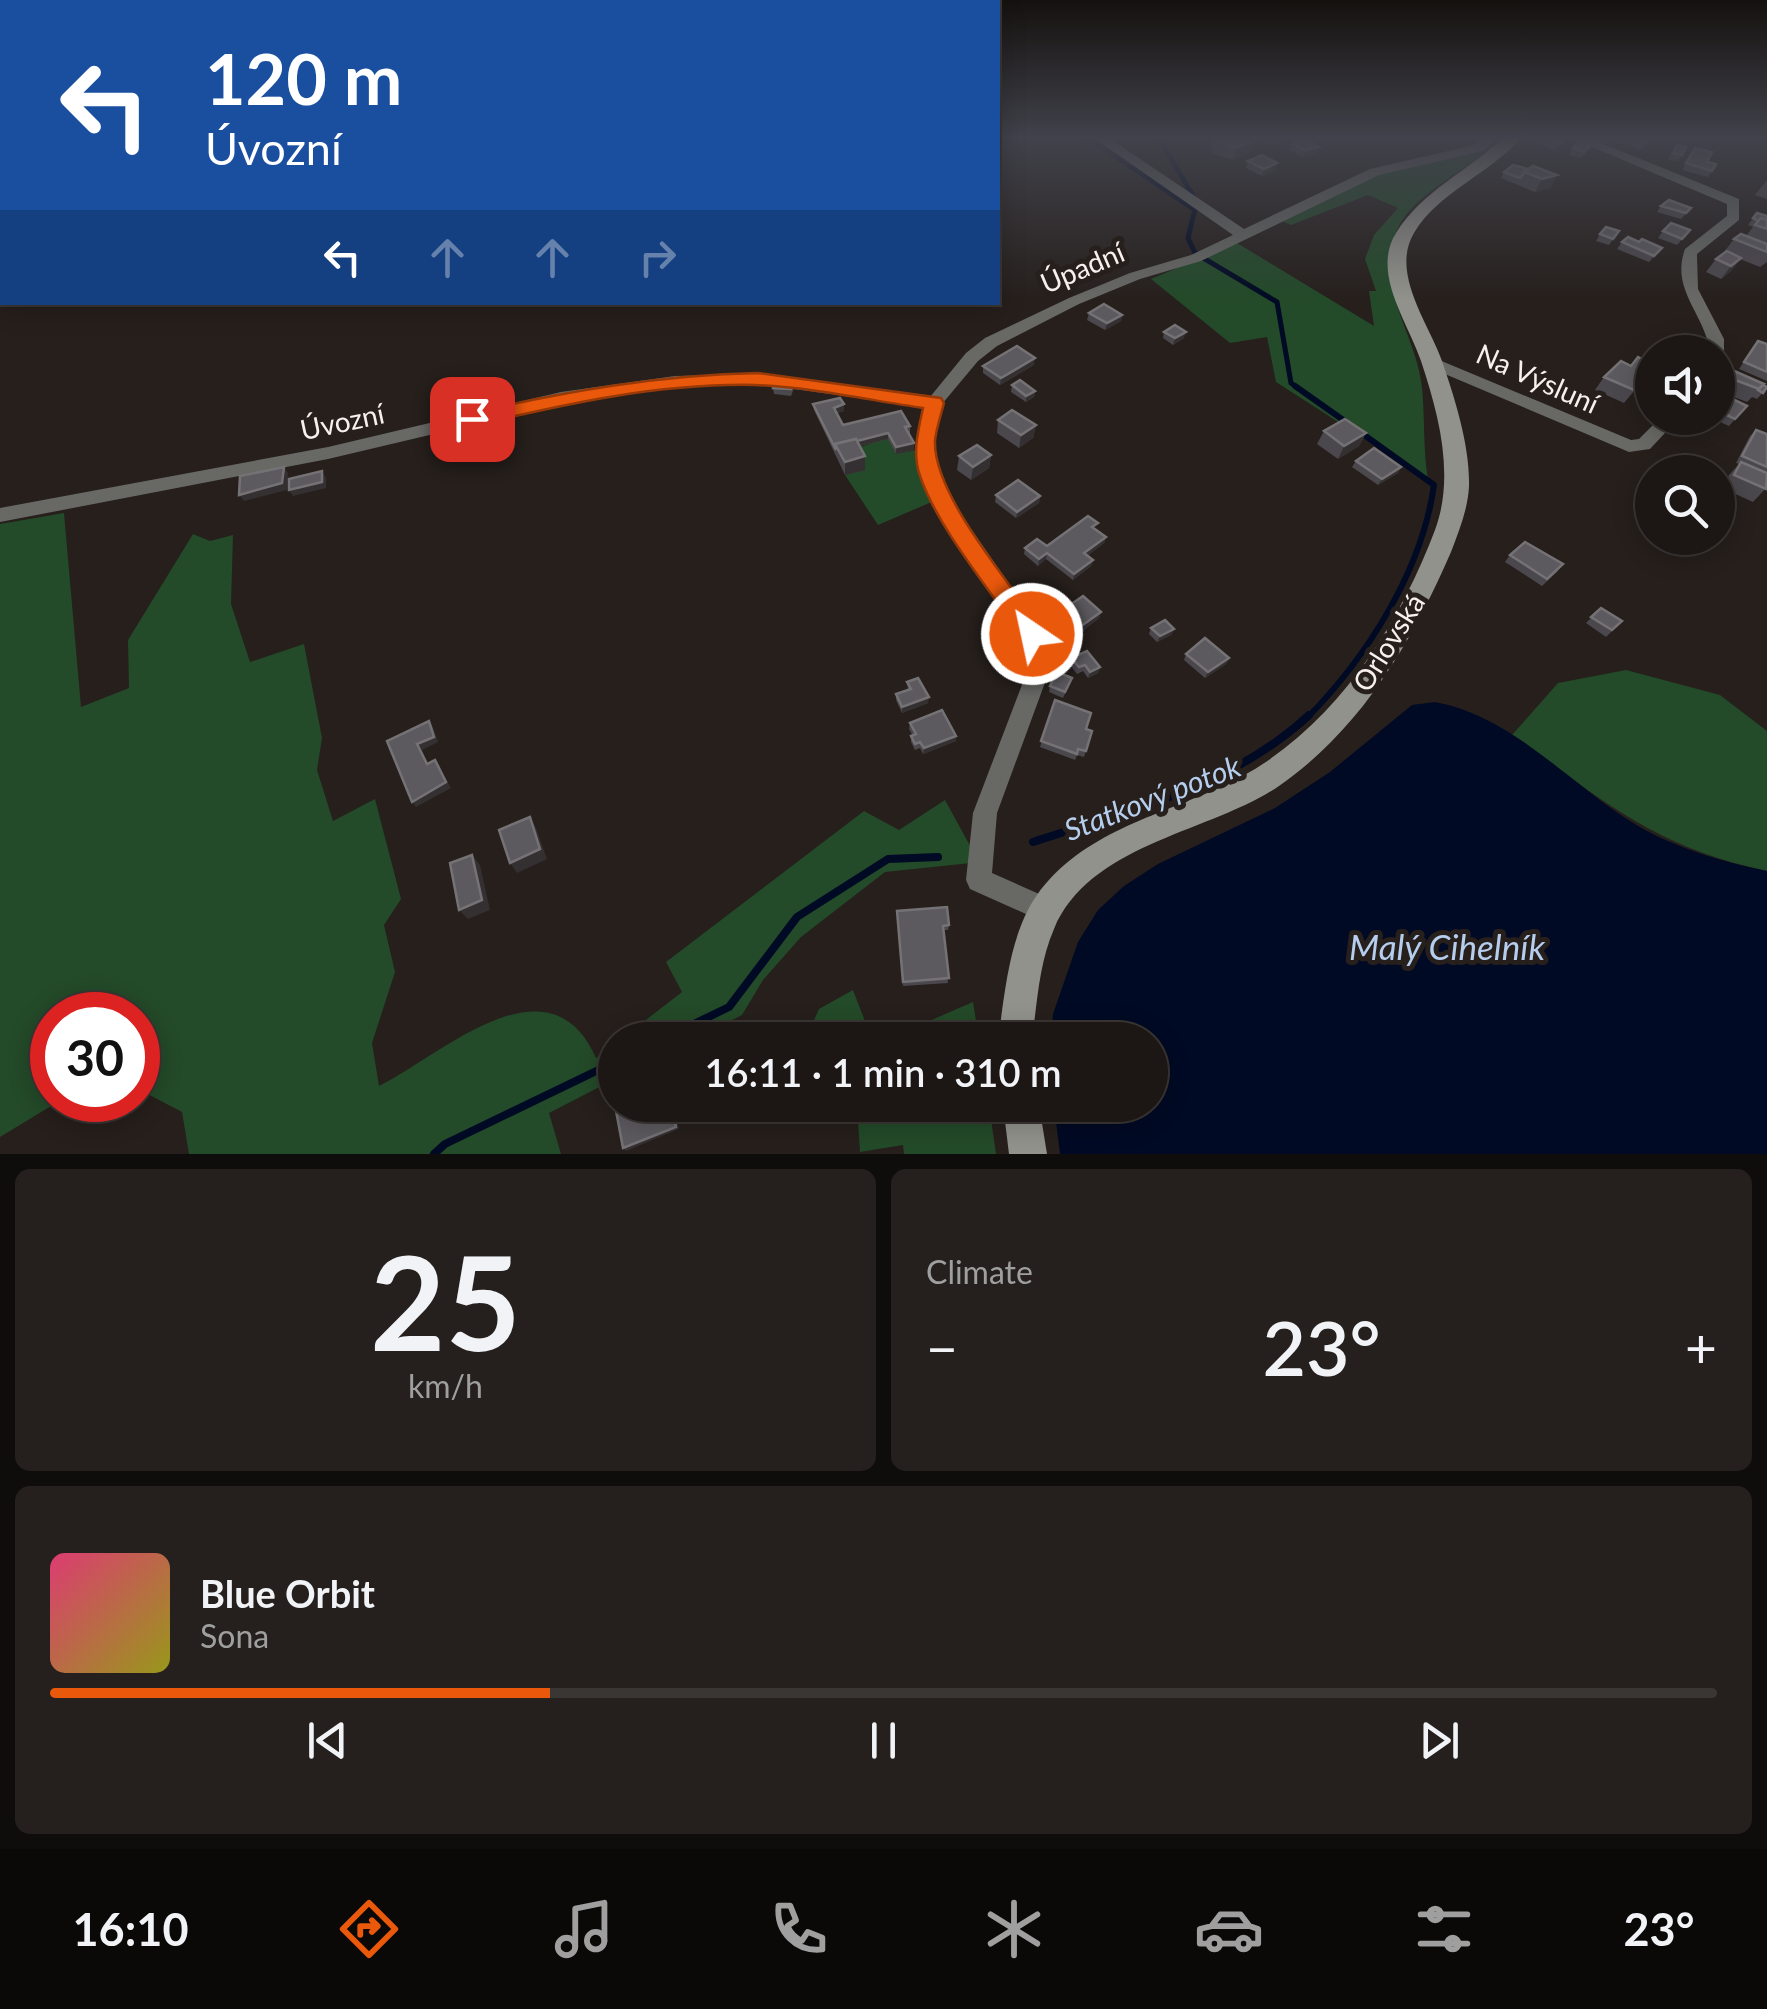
<!DOCTYPE html>
<meta charset="utf-8">
<style>
:root{--surface:#1c1715;--page:#25201e;--text:#f1f3f6;--muted:#a09fa0;--line:#3a3634;--accent:#ea580c}
body{margin:0;font-family:Lato,sans-serif;background:var(--page);color:var(--text);height:100vh;display:flex;flex-direction:column;font-size:38px;white-space:nowrap}
*{box-sizing:border-box;margin:0}
p{font-size:32px;color:var(--muted)}
.icon{flex:none;width:55px;height:55px;fill:none;stroke:currentColor;stroke-width:2;stroke-linecap:round;stroke-linejoin:round}
.map{position:relative;height:1154px;overflow:hidden}
.drawer{display:flex;flex-direction:column;gap:15px;padding:15px;background:#0f0d0c;flex:1}
.drawer>*{flex:none}
.guide{position:absolute;left:0px;top:0px;width:1000px;height:305px;box-shadow:0 5px 25px #0003,0 0 0 2px var(--line);background:#1a4fa0;color:#fff;overflow:hidden}
.fabs{position:absolute;left:1635px;top:335px;display:grid;gap:20px}
.fabs a{display:grid;place-items:center;width:100px;height:100px;border-radius:50%;background:var(--surface);box-shadow:0 5px 25px #0003,0 0 0 2px var(--line);font-size:50px}
.speed{position:absolute;left:30px;top:992px;display:flex;gap:20px;font-size:50px;font-weight:700;text-align:center}
.speed>*{display:grid;place-content:center;width:130px;height:130px;border-radius:50%;background:var(--surface);box-shadow:0 5px 25px #0003,0 0 0 2px var(--line);line-height:1}
.speed .limit{border:15px solid #d22;background:#fff;color:#111}
.pin{position:absolute;display:grid;place-items:center;width:85px;height:85px;color:#fff;margin:-42px;border-radius:20px;box-shadow:0 5px 15px #0006}
.me{position:absolute;width:110px;margin:-55px;rotate:326deg;stroke-linejoin:round;filter:drop-shadow(0 0 8px #0008)}
.turn{display:flex;align-items:center;gap:35px;height:210px;padding:0 40px;font-size:45px}
.turn .icon{width:130px;height:130px;stroke-width:2.5}
.turn b{display:block;font-size:70px;line-height:85px}
.lanes{display:flex;align-items:center;height:95px;padding:0 40px;background:#0003;justify-content:center;gap:50px;direction:ltr}
.lanes .off{opacity:.35}
.big{font-size:75px;font-weight:600;line-height:1.1}
.drawer .card{flex:1;display:flex;flex-direction:column;justify-content:center;gap:15px;min-width:0;padding:0 35px;border-radius:15px;background:var(--page)}
.drawer .dial{align-items:center;gap:0}
.dial b{font-size:130px;line-height:1}
.song{display:flex;align-items:center;gap:30px}
.cover{width:120px;height:120px;border-radius:15px;background:linear-gradient(135deg,hsl(340 70% 55%),hsl(60 70% 35%))}
.played{height:10px;border-radius:5px;background:linear-gradient(90deg,var(--accent) 30%,var(--line) 30%)}
.keys{display:flex;justify-content:space-around;direction:ltr}
.heat{display:flex;justify-content:space-between;align-items:center;font-size:55px;direction:ltr}
.drawer .tiles{flex:1;display:grid;gap:15px;grid-template-columns:1fr 1fr}
.card:last-child{grid-column:span 2}
.trip{position:absolute;left:598px;top:1022px;width:570px;height:100px;border-radius:50px;background:var(--surface);box-shadow:0 5px 25px #0003,0 0 0 2px var(--line);font-weight:600;line-height:100px;text-align:center}
.dock{display:flex;height:160px;justify-content:space-around;align-items:center;background:#0b0908;color:var(--muted)}
.dock .icon{width:70px;height:70px}
.dock .active{color:var(--accent)}
.dock b{font-size:45px;color:var(--text)}
.map>svg:first-child{display:block}
.green{fill:#234a29}
.water{fill:#000a24}
.lines{fill:none;stroke-linecap:round;stroke-linejoin:round}
.stream-far2{stroke:#000a24;stroke-width:5}
.stream-far1{stroke:#000a24;stroke-width:6}
.stream{stroke:#000a24;stroke-width:8}
.minor{fill:#686965;fill-rule:evenodd}
.secondary{fill:#92928c;fill-rule:evenodd}
.wall{fill:#4b484d}
.shaded-wall{fill:#343032}
.building{fill:#5d5a5f;stroke:#757275;stroke-width:2.5}
.route{fill:#ea580c;stroke:#983908;stroke-width:2.5}
.labels{text-anchor:middle;dominant-baseline:central;stroke-width:10;stroke-linejoin:round;paint-order:stroke}
.street-label{font-size:28px;fill:#f6f1ef;stroke:#261f1c}
.water-label{font-size:30px;font-style:italic;fill:#b5ceee;stroke:#261f1c}
.near-water-label{font-size:35px;font-style:italic;fill:#b5ceee;stroke:#261f1c}
</style>
<div class="map">
<svg width="1767" height="1154" viewBox="0 0 1767 1154">
<rect width="100%" height="100%" fill="#261f1c"/>
<g class="green">
<path d="M1495,145C1468,168 1416,194 1400,224C1369,279 1416,332 1422,387C1425,418 1423,449 1428,480L1276,382L1267,337L1230,343L1151,279L1237,243L1374,326L1369,291H1376L1365,259L1374,235L1398,208L1368,195L1291,225L1282,221L1377,175Z"/>
<polygon points="888,438 896,454 921,449 934,501 878,525 845,475 865,470 860,447"/>
<path d="M64,513L81,707L129,688L128,640L193,534L210,541L233,535L231,604L250,662L304,644L322,738L317,770L333,821L375,799L401,899L384,925L395,972L372,1043L379,1086C440,1056 549,952 596,1058L615,1044V1079L549,1113L561,1154H189L182,1112L138,1089V1015H52V1100H61L0,1137V524Z"/>
<path d="M1626,670L1720,695L1767,731V871C1654,847 1602,800 1512,735L1558,683Z"/>
<polygon points="945,800 974,853 971,863 885,872 801,937 763,980 742,1015 693,1040 620,1040 682,992 666,962 864,811 899,830"/>
<polygon points="853,990 868,1029 920,1025 973,1002 979,1040 805,1040 819,1009"/>
<polygon points="857,1105 989,1105 996,1154 904,1154 903,1145 860,1152"/>
</g>
<path class="water" d="M1435,702C1511,716 1567,781 1630,821C1671,847 1720,861 1767,871V1154H1060L1054,1105H1150V1040H1051L1053,1014L1078,942L1098,910L1124,886L1158,864L1275,808L1330,772L1412,705Z"/>
<g class="lines">
<g class="stream-far2">
<polyline points="1088,138 1195,210"/>
<polyline points="1159,138 1196,201"/>
<polyline points="1196,205 1188,238 1195,253 1277,302 1291,383 1298,388"/>
</g>
<g class="stream-far1">
<polyline points="1295,386 1346,422"/>
<path d="M1307,718C1367,657 1422,571 1434,485L1360,432"/>
</g>
<g class="stream">
<path d="M1033,842C1130,810 1232,787 1309,715"/>
<polyline points="661,1040 729,1007 797,917 888,859 938,857"/>
<polyline points="434,1154 445,1144 615,1062"/>
</g>
<g class="minor">
<polygon points="1094,138 1109,138 1244,229 1370,169 1474,145 1483,138 1498,138 1483,151 1379,175 1201,261 1140,279 1079,304 997,346 978,361 942,404 934,441 939,475 951,500 1039,627 1050,669 997,813 992,873 1055,901 1059,910 1055,919 1046,923 970,889 966,880 973,813 1028,669 1022,635 936,508 921,475 916,441 924,407 758,384 675,386 561,404 328,459 0,522 0,508 328,447 561,392 675,376 758,374 930,397 966,353 985,338 1069,298 1130,273 1191,255 1233,235"/>
<path d="M1571,138H1589L1739,199V220L1697,254V257L1698,289L1724,339V360L1718,361V352H1710C1705,314 1670,290 1685,249L1727,216V204Z"/>
<polygon points="1432,357 1631,440 1639,439 1660,418 1679,418 1650,449 1629,452 1426,366 1424,362"/>
</g>
<g class="secondary">
<path d="M1503,138H1521C1490,174 1438,192 1414,233C1390,273 1429,324 1442,361C1455,399 1470,446 1469,486C1468,509 1459,531 1451,552C1412,642 1361,729 1279,786C1210,833 1090,843 1054,929C1039,963 1037,1004 1032,1040H998C1005,993 1009,935 1037,895C1081,833 1158,816 1223,786C1326,739 1396,633 1435,530C1455,476 1439,415 1421,361C1408,322 1371,273 1396,233C1422,191 1468,171 1503,138Z"/>
<polygon points="1003,1105 1039,1105 1047,1154 1009,1154"/>
</g>
</g>
<g class="wall">
<polygon points="1213,138 1253,138 1255,140 1251,152 1233,160 1212,153 1213,150 1211,149"/>
<polygon points="1261,138 1281,138 1279,144 1272,146"/>
<polygon points="1541,138 1565,138 1555,150 1538,144"/>
<polygon points="1621,138 1650,138 1641,150 1619,142"/>
<polygon points="1292,144 1317,154 1303,157 1290,150"/>
<polygon points="1677,145 1682,155 1678,161 1668,159"/>
<polygon points="1573,148 1586,152 1581,158 1569,155"/>
<polygon points="1695,148 1712,171 1708,177 1682,170"/>
<polygon points="1248,161 1277,163 1275,170 1262,176 1246,168"/>
<polygon points="1513,165 1557,175 1550,188 1535,192 1501,178 1504,172"/>
<polygon points="1767,180 1767,199 1755,195"/>
<polygon points="1661,206 1691,208 1681,219 1657,212"/>
<polygon points="1757,213 1767,216 1767,262 1760,267 1740,259 1731,271 1721,279 1706,272 1716,259 1725,252 1724,252 1734,239 1746,236 1753,227 1748,225"/>
<polygon points="1690,230 1677,245 1658,238 1663,231"/>
<polygon points="1619,231 1609,245 1596,241 1600,234"/>
<polygon points="1622,242 1639,242 1662,248 1649,262 1617,249"/>
<polygon points="1089,313 1122,315 1121,321 1105,330 1087,320"/>
<polygon points="1164,332 1184,338 1173,345 1163,338"/>
<polygon points="1758,341 1767,344 1767,381 1739,369"/>
<polygon points="1652,364 1652,390 1640,384 1624,403 1595,390 1604,377 1631,366"/>
<polygon points="1034,365 1000,385 983,373 983,366"/>
<polygon points="1725,367 1763,385 1767,388 1757,399 1752,397 1747,402 1718,391 1718,375"/>
<polygon points="1012,385 1035,391 1034,397 1026,402 1011,392"/>
<polygon points="773,388 794,388 791,396 774,394"/>
<polygon points="1718,392 1747,406 1729,426 1711,418 1718,418"/>
<polygon points="813,404 844,411 837,413 843,425 910,426 910,433 908,433 914,443 914,450 896,454 888,439 860,446 865,456 865,470 845,475 814,410"/>
<polygon points="998,420 1036,425 1033,438 1019,448 997,433"/>
<polygon points="1756,430 1767,434 1767,487 1753,502 1722,488 1729,475 1739,464 1736,463 1750,436"/>
<polygon points="1324,431 1366,433 1359,446 1338,459 1317,444"/>
<polygon points="991,455 989,468 971,480 957,470 959,456"/>
<polygon points="1356,461 1401,467 1398,473 1378,485 1352,467"/>
<polygon points="1657,467 1652,472 1652,489 1642,483"/>
<polygon points="996,495 1040,496 1039,503 1016,518 995,502"/>
<polygon points="1096,529 1106,537 1104,543 1087,556 1093,560 1091,566 1073,580 1046,559 1038,566 1024,554 1025,548 1047,546"/>
<polygon points="1510,555 1558,571 1542,586 1505,562"/>
<polygon points="1601,608 1622,621 1606,637 1586,623"/>
<polygon points="1061,611 1101,612 1099,618 1079,634 1059,617"/>
<polygon points="1151,628 1174,629 1171,635 1157,642 1149,634"/>
<polygon points="1186,654 1229,658 1226,664 1205,678 1184,660"/>
<polygon points="1071,658 1100,667 1098,673 1088,678 1083,671 1077,674 1070,665"/>
<polygon points="1072,678 1063,698 1049,692 1050,686"/>
<polygon points="907,682 928,703 902,713 896,700 896,694 908,690"/>
<polygon points="1055,700 1086,729 1092,731 1084,757 1077,755 1075,760 1040,747"/>
<polygon points="910,723 956,736 956,741 923,754 920,748 915,750 911,742 911,736 913,736 909,729"/>
<polygon points="897,916 949,925 948,930 943,930 948,983 903,986"/>
</g>
<g class="shaded-wall">
<polygon points="1281,138 1279,144 1272,146 1274,140"/>
<polygon points="1255,140 1251,152 1233,160 1236,148"/>
<polygon points="1319,147 1317,154 1303,157 1305,150"/>
<polygon points="1277,163 1275,170 1262,176 1264,169"/>
<polygon points="1557,175 1550,188 1535,192 1542,179"/>
<polygon points="1741,258 1731,271 1721,279 1731,266"/>
<polygon points="1122,315 1121,321 1105,330 1107,323"/>
<polygon points="1186,332 1184,338 1173,345 1175,338"/>
<polygon points="1035,358 1034,365 1000,385 1001,378"/>
<polygon points="1035,391 1034,397 1026,402 1026,396"/>
<polygon points="844,404 844,411 835,414 834,408"/>
<polygon points="1036,425 1033,438 1019,448 1021,435"/>
<polygon points="888,433 888,439 858,446 853,453 858,439"/>
<polygon points="1366,433 1359,446 1338,459 1344,446"/>
<polygon points="914,443 914,450 896,454 896,447"/>
<polygon points="991,455 989,468 971,480 973,467"/>
<polygon points="865,456 865,470 845,475 845,462"/>
<polygon points="284,467 288,473 287,490 244,501 239,495"/>
<polygon points="1401,467 1398,473 1378,485 1382,479"/>
<polygon points="322,471 326,478 326,488 293,496 289,490"/>
<polygon points="1040,496 1039,503 1016,518 1017,512"/>
<polygon points="1106,537 1104,543 1082,560 1084,553"/>
<polygon points="1047,553 1046,559 1038,566 1039,559"/>
<polygon points="1093,560 1091,566 1073,580 1074,574"/>
<polygon points="1101,612 1099,618 1079,634 1080,627"/>
<polygon points="1174,629 1171,635 1157,642 1160,636"/>
<polygon points="1229,658 1226,664 1205,678 1208,672"/>
<polygon points="1100,667 1098,673 1088,678 1090,672"/>
<polygon points="929,697 928,703 902,713 902,707"/>
<polygon points="429,721 433,727 438,742 422,750 431,770 417,744"/>
<polygon points="956,736 956,741 923,754 924,748"/>
<polygon points="435,760 451,788 416,807 412,802"/>
<polygon points="530,817 536,828 547,859 517,873 510,863"/>
<polygon points="472,855 480,865 490,910 468,919 459,910"/>
<polygon points="672,1105 674,1105 679,1129 626,1151 623,1148"/>
</g>
<g class="building">
<polygon points="1253,138 1255,140 1236,148 1215,140 1218,138"/>
<polygon points="1542,138 1564,138 1559,144"/>
<polygon points="1630,138 1650,138 1645,143"/>
<polygon points="1303,139 1319,147 1305,150 1292,144"/>
<polygon points="1578,142 1590,146 1584,152 1573,148"/>
<polygon points="1677,145 1686,147 1682,155 1673,153"/>
<polygon points="1695,148 1712,152 1707,162 1716,164 1712,171 1686,163"/>
<polygon points="1262,155 1277,163 1264,169 1248,161"/>
<polygon points="1513,165 1528,169 1520,178 1504,172"/>
<polygon points="1533,166 1557,175 1542,179 1524,172"/>
<polygon points="1669,200 1691,208 1686,213 1661,206"/>
<polygon points="1757,213 1767,216 1767,220 1761,218 1759,221 1753,218"/>
<polygon points="1761,218 1767,220 1767,229 1755,225"/>
<polygon points="1671,223 1690,230 1682,239 1663,231"/>
<polygon points="1606,227 1619,231 1613,239 1600,234"/>
<polygon points="1741,234 1767,244 1767,252 1734,239"/>
<polygon points="1628,237 1639,242 1642,239 1662,248 1654,256 1622,242"/>
<polygon points="1727,251 1741,258 1731,266 1716,259"/>
<polygon points="1104,304 1122,315 1107,323 1089,313"/>
<polygon points="1175,325 1186,332 1175,338 1164,332"/>
<polygon points="1758,341 1767,344 1767,372 1744,362"/>
<polygon points="1017,346 1035,358 1001,378 983,366"/>
<polygon points="1638,357 1652,364 1652,372 1647,369 1644,372 1648,374 1634,390 1604,377 1621,361 1631,366"/>
<polygon points="1725,367 1764,384 1759,389 1719,374"/>
<polygon points="776,377 793,381 791,389 773,388"/>
<polygon points="1020,380 1035,391 1026,396 1012,385"/>
<polygon points="1763,385 1767,387 1763,393 1758,390"/>
<polygon points="1718,392 1747,406 1735,419 1718,411"/>
<polygon points="840,398 844,404 834,408 843,425 901,411 910,426 905,427 914,443 896,447 888,433 857,441 856,439 835,444 836,450 813,404"/>
<polygon points="1012,410 1036,425 1021,435 998,420"/>
<polygon points="1345,419 1366,433 1344,446 1324,431"/>
<polygon points="1756,430 1767,434 1767,467 1742,456"/>
<polygon points="856,439 865,456 845,462 835,444"/>
<polygon points="977,445 991,455 973,467 959,456"/>
<polygon points="1374,448 1401,467 1382,479 1356,461"/>
<polygon points="1741,462 1767,473 1766,489 1734,475"/>
<polygon points="284,467 282,483 239,495 240,476"/>
<polygon points="1657,467 1667,472 1652,472 1652,479 1647,476"/>
<polygon points="322,471 322,482 289,490 289,479"/>
<polygon points="1018,480 1040,496 1017,512 996,495"/>
<polygon points="1088,516 1098,523 1092,527 1106,537 1084,553 1093,560 1074,574 1047,553 1039,559 1025,548 1037,539 1047,546"/>
<polygon points="1525,542 1563,564 1547,579 1510,555"/>
<polygon points="1083,596 1101,612 1080,627 1061,611"/>
<polygon points="1601,608 1622,621 1612,630 1591,617"/>
<polygon points="1165,620 1174,629 1160,636 1151,628"/>
<polygon points="1205,638 1229,658 1208,672 1186,654"/>
<polygon points="1087,651 1100,667 1090,672 1085,665 1079,667 1071,658"/>
<polygon points="1057,672 1072,678 1065,692 1050,686"/>
<polygon points="918,678 929,697 902,707 896,694 911,689 907,682"/>
<polygon points="1055,700 1091,713 1086,729 1092,731 1086,751 1078,749 1077,754 1041,741"/>
<polygon points="942,710 956,736 924,748 920,742 915,744 911,736 916,734 910,723"/>
<polygon points="429,721 434,737 417,744 427,764 435,760 446,782 412,802 387,741"/>
<polygon points="530,817 540,849 510,863 499,830"/>
<polygon points="472,855 482,900 459,910 450,863"/>
<polygon points="947,907 949,925 943,926 949,978 903,982 897,911"/>
<polygon points="614,1100 615,1105 672,1105 676,1127 623,1148"/>
</g>
<linearGradient id="sky" x2="0" y2="1"><stop stop-color="#15110f"/><stop offset="0.46" stop-color="#41424b"/><stop offset="1" stop-color="#41424b" stop-opacity="0"/></linearGradient>
<rect width="1767" height="300" fill="url(#sky)"/>
<path class="route" d="M758,373L941,398L944,403C941,415 936,429 935,441C933,494 1009,582 1040,627L1044,634L1040,640H1024C993,594 937,527 920,476C912,453 918,431 923,408C868,400 810,387 755,385C659,383 565,404 472,426L462,419L472,413C567,391 660,375 758,373Z"/>
<g class="labels">
<g class="street-label">
<text transform="translate(1082 267) rotate(-23)">Úpadní</text>
<text transform="translate(1538 378) rotate(24)">Na Výsluní</text>
<text transform="translate(342 421) rotate(-12)">Úvozní</text>
<text transform="translate(1388 642) rotate(-58)">Orlovská</text>
</g>
<g class="water-label">
<text transform="translate(1152 797) rotate(-21)">Statkový potok</text>
</g>
<g class="near-water-label">
<text x="1447" y="946">Malý Cihelník</text>
</g>
</g>
</svg>
<div class="fabs">
<a><svg class="icon" aria-label="sound" viewBox="0 0 24 24"><path d="M4 9h4l5-4v14l-5-4H4zM17 9q2 3 0 6"/></svg></a>
<a><svg class="icon" aria-label="search" viewBox="0 0 24 24"><circle cx="10" cy="10" r="6"/><path d="M15 15l6 6"/></svg></a>
</div>
<div class="speed"><div class="limit">30</div></div>
<div class="pin" style="left:472px;top:419px;background:#d93025"><svg class="icon" aria-label="arrive" viewBox="0 0 24 24"><path d="M6 21V4h12l-3 4 3 4H6"/></svg></div>
<svg class="me" style="left:1032px;top:634px" viewBox="-20 -20 40 40"><circle r="17" fill="#ea580c" stroke="#fff" stroke-width="3"/><path d="M0-11L8 9 0 5-8 9z" fill="#fff"/></svg>
<div class="trip">16:11 · 1 min · 310 m</div>
<div class="guide">
<div class="turn"><svg class="icon" aria-label="left" viewBox="0 0 24 24"><path d="M17 20v-9H6M10 6l-5 5 5 5"/></svg><div><b>120 m</b>Úvozní</div></div>
<div class="lanes"><svg class="icon" aria-label="left" viewBox="0 0 24 24"><path d="M17 20v-9H6M10 6l-5 5 5 5"/></svg><svg class="icon off" aria-label="ahead" viewBox="0 0 24 24"><path d="M12 20V5M6 11l6-6 6 6"/></svg><svg class="icon off" aria-label="ahead" viewBox="0 0 24 24"><path d="M12 20V5M6 11l6-6 6 6"/></svg><svg class="icon off" aria-label="right" viewBox="0 0 24 24"><path d="M7 20v-9h11M14 6l5 5-5 5"/></svg></div>
</div>
</div>
<section class="drawer">
<div class="tiles">
<div class="card dial"><b>25</b><p>km/h</p></div>
<div class="card"><p>Climate</p>
<div class="heat"><a>−</a><b class="big">23°</b><a>+</a></div>
</div>
<div class="card">
<div class="song"><i class="cover"></i><div><b>Blue Orbit</b><p>Sona</p></div></div>
<div class="played"></div>
<div class="keys"><svg class="icon" aria-label="previous" viewBox="0 0 24 24"><path d="M18 5L8 12l10 7zM5 5v14"/></svg><svg class="icon" aria-label="pause" viewBox="0 0 24 24"><path d="M8 5v14M16 5v14"/></svg><svg class="icon" aria-label="next" viewBox="0 0 24 24"><path d="M6 5l10 7-10 7zM19 5v14"/></svg></div>
</div>
</div>
</section>
<nav class="dock">
<b>16:10</b>
<svg class="icon active" aria-label="directions" viewBox="0 0 24 24"><path d="M12 3l9 9-9 9-9-9zM9 14v-3h6M13 9l2 2-2 2"/></svg>
<svg class="icon" aria-label="music" viewBox="0 0 24 24"><path d="M9 18V5l10-2v13"/><circle cx="6" cy="18" r="3"/><circle cx="16" cy="16" r="3"/></svg>
<svg class="icon" aria-label="phone" viewBox="0 0 24 24"><path d="M5 4h4l2 5-3 2q2 4 5 5l2-3 5 2v4C11 20 4 13 5 4z"/></svg>
<svg class="icon" aria-label="climate" viewBox="0 0 24 24"><path d="M12 3v18M4 7l16 10M4 17L20 7"/></svg>
<svg class="icon" aria-label="car" viewBox="0 0 24 24"><path d="M5 17H2v-5l4-1 3-4h7l3 4 3 1v5h-3M9 17h6M6 11h13"/><circle cx="7" cy="17" r="2"/><circle cx="17" cy="17" r="2"/></svg>
<svg class="icon" aria-label="filters" viewBox="0 0 24 24"><path d="M4 7h16M4 17h16"/><circle cx="9" cy="7" r="2"/><circle cx="15" cy="17" r="2"/></svg>
<b>23°</b>
</nav>
